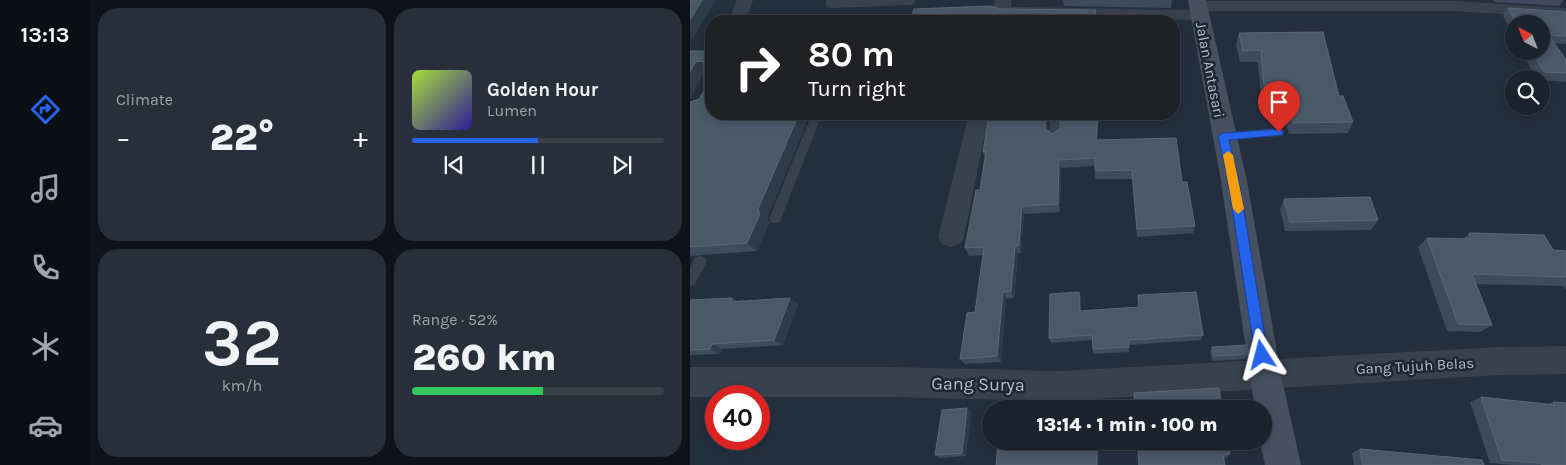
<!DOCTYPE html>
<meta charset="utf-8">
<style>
:root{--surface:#1b232e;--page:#282f3a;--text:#f1f3f6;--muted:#a0a4aa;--line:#39404a;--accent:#2563eb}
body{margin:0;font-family:Karla,sans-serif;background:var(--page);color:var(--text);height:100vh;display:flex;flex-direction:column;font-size:19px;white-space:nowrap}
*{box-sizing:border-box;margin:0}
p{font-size:16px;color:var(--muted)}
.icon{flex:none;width:28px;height:28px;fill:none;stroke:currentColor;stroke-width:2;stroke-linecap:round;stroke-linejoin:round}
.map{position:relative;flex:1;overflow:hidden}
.drawer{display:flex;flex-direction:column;gap:8px;padding:8px;background:#0f1319;width:600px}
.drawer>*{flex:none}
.hud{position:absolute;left:15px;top:15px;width:475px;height:105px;border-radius:20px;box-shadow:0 2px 8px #0003,0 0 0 1px var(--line);background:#202124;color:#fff;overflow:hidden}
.needle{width:32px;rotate:318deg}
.tools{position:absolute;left:815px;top:15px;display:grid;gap:10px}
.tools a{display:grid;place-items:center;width:45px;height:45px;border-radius:50%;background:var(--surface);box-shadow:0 2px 8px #0003,0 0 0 1px var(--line);font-size:25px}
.speed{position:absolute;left:15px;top:385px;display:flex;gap:10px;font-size:25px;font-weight:700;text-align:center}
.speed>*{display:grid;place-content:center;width:65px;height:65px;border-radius:50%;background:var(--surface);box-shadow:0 2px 8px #0003,0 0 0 1px var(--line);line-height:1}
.speed .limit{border:8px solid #d22;background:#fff;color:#111}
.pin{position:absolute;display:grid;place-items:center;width:42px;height:42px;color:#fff;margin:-51px -21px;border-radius:50% 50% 50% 0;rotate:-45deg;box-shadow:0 0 5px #0007}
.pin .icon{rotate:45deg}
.me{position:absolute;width:55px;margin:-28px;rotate:351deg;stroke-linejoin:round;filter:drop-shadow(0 0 4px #0008)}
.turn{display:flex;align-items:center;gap:18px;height:105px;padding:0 20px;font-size:22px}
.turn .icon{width:65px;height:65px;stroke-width:2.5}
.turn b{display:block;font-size:35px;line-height:42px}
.big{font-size:38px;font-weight:800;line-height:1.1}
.drawer .widget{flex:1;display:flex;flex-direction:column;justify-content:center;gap:8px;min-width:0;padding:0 18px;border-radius:20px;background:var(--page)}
.drawer .dial{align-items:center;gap:0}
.dial b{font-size:65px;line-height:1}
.song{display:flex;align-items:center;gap:15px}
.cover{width:60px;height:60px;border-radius:8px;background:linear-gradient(135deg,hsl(80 70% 55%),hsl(250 70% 35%))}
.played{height:5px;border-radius:2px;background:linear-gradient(90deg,var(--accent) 50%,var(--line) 50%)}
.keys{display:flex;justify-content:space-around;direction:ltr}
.heat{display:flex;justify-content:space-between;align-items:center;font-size:28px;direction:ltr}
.charge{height:8px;border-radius:4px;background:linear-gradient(90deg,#34c759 52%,var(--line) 0)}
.drawer .tiles{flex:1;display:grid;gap:8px;grid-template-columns:repeat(2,1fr)}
.trip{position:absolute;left:292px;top:400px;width:290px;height:50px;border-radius:25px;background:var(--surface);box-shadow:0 2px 8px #0003,0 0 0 1px var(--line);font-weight:800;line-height:50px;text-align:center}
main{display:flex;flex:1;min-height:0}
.tab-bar{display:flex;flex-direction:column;width:90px;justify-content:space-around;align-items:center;background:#0b0e12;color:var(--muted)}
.tab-bar .icon{width:35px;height:35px}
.tab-bar .selected{color:var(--accent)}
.tab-bar b{font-size:22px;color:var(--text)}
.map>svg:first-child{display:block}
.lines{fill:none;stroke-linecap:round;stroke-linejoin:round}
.lane{fill:#38414e;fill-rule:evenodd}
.street{fill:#38414e;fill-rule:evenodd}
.secondary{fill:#465061;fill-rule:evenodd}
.wall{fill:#3f4b5c}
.shaded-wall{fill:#2f3b4b}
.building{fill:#4b5868;stroke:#5c6777}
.route{fill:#2563eb;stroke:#184099}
.slow{fill:#f59e0b}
.labels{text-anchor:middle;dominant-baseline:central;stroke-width:5;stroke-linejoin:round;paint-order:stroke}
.street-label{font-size:15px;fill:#b4bcc9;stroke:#1d2633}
.near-street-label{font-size:18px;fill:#b4bcc9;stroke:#1d2633}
</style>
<main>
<nav class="tab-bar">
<b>13:13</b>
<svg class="icon selected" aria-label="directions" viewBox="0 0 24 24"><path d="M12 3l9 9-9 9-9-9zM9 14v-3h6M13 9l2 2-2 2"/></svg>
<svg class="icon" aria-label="music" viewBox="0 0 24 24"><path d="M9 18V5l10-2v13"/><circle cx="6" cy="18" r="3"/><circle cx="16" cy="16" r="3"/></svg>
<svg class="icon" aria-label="phone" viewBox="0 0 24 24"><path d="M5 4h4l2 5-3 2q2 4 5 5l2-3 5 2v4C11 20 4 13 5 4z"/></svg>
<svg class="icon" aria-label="climate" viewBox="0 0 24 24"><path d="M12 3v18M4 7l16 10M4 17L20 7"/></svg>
<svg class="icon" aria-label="car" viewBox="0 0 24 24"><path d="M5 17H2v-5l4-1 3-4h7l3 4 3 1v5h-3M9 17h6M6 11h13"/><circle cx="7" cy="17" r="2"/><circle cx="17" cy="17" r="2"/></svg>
</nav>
<section class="drawer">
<div class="tiles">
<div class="widget"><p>Climate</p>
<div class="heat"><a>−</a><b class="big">22°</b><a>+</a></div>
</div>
<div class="widget">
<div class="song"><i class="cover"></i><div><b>Golden Hour</b><p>Lumen</p></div></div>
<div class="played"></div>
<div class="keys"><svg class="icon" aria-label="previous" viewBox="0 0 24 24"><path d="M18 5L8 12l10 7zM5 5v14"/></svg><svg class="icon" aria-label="pause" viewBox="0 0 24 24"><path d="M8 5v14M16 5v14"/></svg><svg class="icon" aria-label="next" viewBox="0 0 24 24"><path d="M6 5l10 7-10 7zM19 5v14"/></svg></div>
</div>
<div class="widget dial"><b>32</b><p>km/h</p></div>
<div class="widget"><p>Range · 52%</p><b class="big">260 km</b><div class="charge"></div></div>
</div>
</section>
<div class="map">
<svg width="876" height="465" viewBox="0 0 876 465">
<rect width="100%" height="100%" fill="#242f3e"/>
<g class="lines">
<g class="lane">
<polygon points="122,114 132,114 91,219 89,223 81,223 79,219"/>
<polygon points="360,114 370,114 369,137 364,141 359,137"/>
<polygon points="589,128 594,132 589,136 533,140 528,136 533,132"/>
<polygon points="10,256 15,258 17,262 5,284 0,286 0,268 5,258"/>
</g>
<g class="street">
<polygon points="47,0 63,0 56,21 38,21"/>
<polygon points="137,0 226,0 224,4 218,5 143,8 137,7 135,3"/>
<polygon points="305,0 321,0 321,7 502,10 499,6 502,2 508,1 764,1 876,8 876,18 764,11 514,11 518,15 515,19 509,20 312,17 306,16 303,12"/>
<polygon points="279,114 299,114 274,237 270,244 261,247 252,244 248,237"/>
<polygon points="876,346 876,374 809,375 369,401 197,397 0,397 0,367 197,367 369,371 809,347"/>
</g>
<polygon class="secondary" points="498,0 516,0 557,181 591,375 611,465 575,465 570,441 574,441 574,409 565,409 531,181"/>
</g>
<g class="wall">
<polygon points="373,0 482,0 481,8 374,6"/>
<polygon points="803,0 874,0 869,6 804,2"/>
<polygon points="818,8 876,12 876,44 865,43 876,60 876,82 851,80 851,79 846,79 832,51 851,51 851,24 824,24 824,37 813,16"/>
<polygon points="549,33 649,96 663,122 658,133 599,134 588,97 571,96 568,62 550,62 546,45"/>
<polygon points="0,51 21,51 21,114 120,114 77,218 79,223 67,251 0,256 0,102 9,99 14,91 14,72"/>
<polygon points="370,114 409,114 407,140 492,182 505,226 503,233 447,237 442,179 405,179 405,166 371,168 370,212 334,214 331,253 328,253 324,298 316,299 311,362 275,364 270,359 285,312 293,255 279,256 275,248 290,190 295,157 293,152 358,130 362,134 370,129"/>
<polygon points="594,199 688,220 681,230 595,231 590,209"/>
<polygon points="779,233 863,250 876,251 876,290 874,286 786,284 802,325 790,332 757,331 728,247 737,238 773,239"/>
<polygon points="389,292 391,298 391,311 449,307 448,295 513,335 511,340 439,345 439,352 403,354 402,340 361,343 359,338"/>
<polygon points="42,298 47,301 100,298 108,304 93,345 32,349 30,354 0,355 0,300"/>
<polygon points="522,347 559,354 556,359 522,361 520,352"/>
<polygon points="791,397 858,404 863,402 876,403 876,465 823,465 800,463 780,402"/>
<polygon points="281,412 276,456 250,458 245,455"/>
<polygon points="447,441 538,441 540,454 536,458 534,459 535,465 448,465"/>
<polygon points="670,449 794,465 664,465 662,453"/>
</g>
<g class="shaded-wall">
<polygon points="12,0 26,0 0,43 0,20"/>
<polygon points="12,61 21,71 14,72 0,99 0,72 5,62"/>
<polygon points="109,114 120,114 77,218 79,223 67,251 57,243 68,209"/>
<polygon points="356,114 359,114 357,137 355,128"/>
<polygon points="408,114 409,114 406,148 406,140"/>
<polygon points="369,160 371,168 370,212 368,204"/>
<polygon points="332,206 334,214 331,253 329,245"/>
<polygon points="325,246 328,253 324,298 321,291"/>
<polygon points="313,292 316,299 311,362 307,356"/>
<polygon points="389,292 391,298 391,316 390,311"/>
<polygon points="100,298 108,304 93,345 84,340"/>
<polygon points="22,344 32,349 30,354 20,349"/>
<polygon points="277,408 281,412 276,456 272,453"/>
<rect x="407" y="441" width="1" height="24"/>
</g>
<g class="building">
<polygon points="0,0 12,0 0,20"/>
<polygon points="301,6 310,9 406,10 404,21 220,21 224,9"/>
<polygon points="818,8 876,12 876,36 859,35 876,60 876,73 854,72 842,51 851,51 851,24 827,24"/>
<polygon points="633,32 649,96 653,96 663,122 603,123 592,86 574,85 571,50 553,51 549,33"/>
<polygon points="0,51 21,51 21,114 109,114 68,209 70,214 57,243 0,247 0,102 9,99 14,91 14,63 12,61 5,62 0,72"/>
<polygon points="299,114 356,114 355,128 362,134 370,129 370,114 408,114 406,140 486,138 492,182 497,182 505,226 447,229 442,170 405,171 405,158 369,160 368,204 332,206 329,245 325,246 321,291 313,292 307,356 270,359 277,313 285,312 294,247 275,248 286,190 290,190 296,151 293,152"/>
<polygon points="680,197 688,220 600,222 594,199"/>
<polygon points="779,233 854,235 863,250 876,251 876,277 782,274 802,325 768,324 737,238 781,239"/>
<polygon points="389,292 390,311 449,307 448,295 506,292 513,335 439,340 439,347 403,349 402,335 359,338 360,294"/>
<polygon points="42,298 41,302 100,298 84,340 22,344 20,349 0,350 0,300"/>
<polygon points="557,345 559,354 524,356 522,347"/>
<polygon points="529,388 532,409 445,409 444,393"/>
<polygon points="791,397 865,405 863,402 876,403 876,465 852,465 851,463 812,460"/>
<polygon points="277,408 272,453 245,455 252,410"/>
<polygon points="308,441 407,441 407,465 306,465"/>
<polygon points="448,441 538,441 540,454 533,455 535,465 449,465"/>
<polygon points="670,449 792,460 794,465 673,465"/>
</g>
<polygon class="route" points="589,129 593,130 593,135 539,140 549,181 578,355 576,360 572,362 567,360 565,355 538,181 528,136 533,133"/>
<polygon class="slow" points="538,151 543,155 554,209 548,214 543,209 533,155"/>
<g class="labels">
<g class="street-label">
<text transform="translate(520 70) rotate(79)">Jalan Antasari</text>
<text transform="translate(725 366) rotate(-3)">Gang Tujuh Belas</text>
</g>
<g class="near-street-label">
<text transform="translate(288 384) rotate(1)">Gang Surya</text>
</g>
</g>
</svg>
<div class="tools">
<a><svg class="needle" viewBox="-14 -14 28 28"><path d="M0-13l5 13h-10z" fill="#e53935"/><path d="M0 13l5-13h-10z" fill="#a0a4aa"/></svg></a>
<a><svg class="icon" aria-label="search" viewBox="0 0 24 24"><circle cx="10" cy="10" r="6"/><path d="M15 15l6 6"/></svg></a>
</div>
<div class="speed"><div class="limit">40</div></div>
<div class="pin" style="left:589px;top:132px;background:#d93025"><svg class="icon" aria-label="arrive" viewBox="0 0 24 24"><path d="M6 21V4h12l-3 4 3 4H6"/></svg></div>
<svg class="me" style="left:572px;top:355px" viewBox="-20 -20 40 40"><path d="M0-17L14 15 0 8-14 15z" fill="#2563eb" stroke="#fff" stroke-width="4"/></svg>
<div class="trip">13:14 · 1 min · 100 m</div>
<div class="hud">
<div class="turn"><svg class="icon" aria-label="right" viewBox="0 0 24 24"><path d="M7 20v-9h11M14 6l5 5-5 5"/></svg><div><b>80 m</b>Turn right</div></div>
</div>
</div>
</main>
